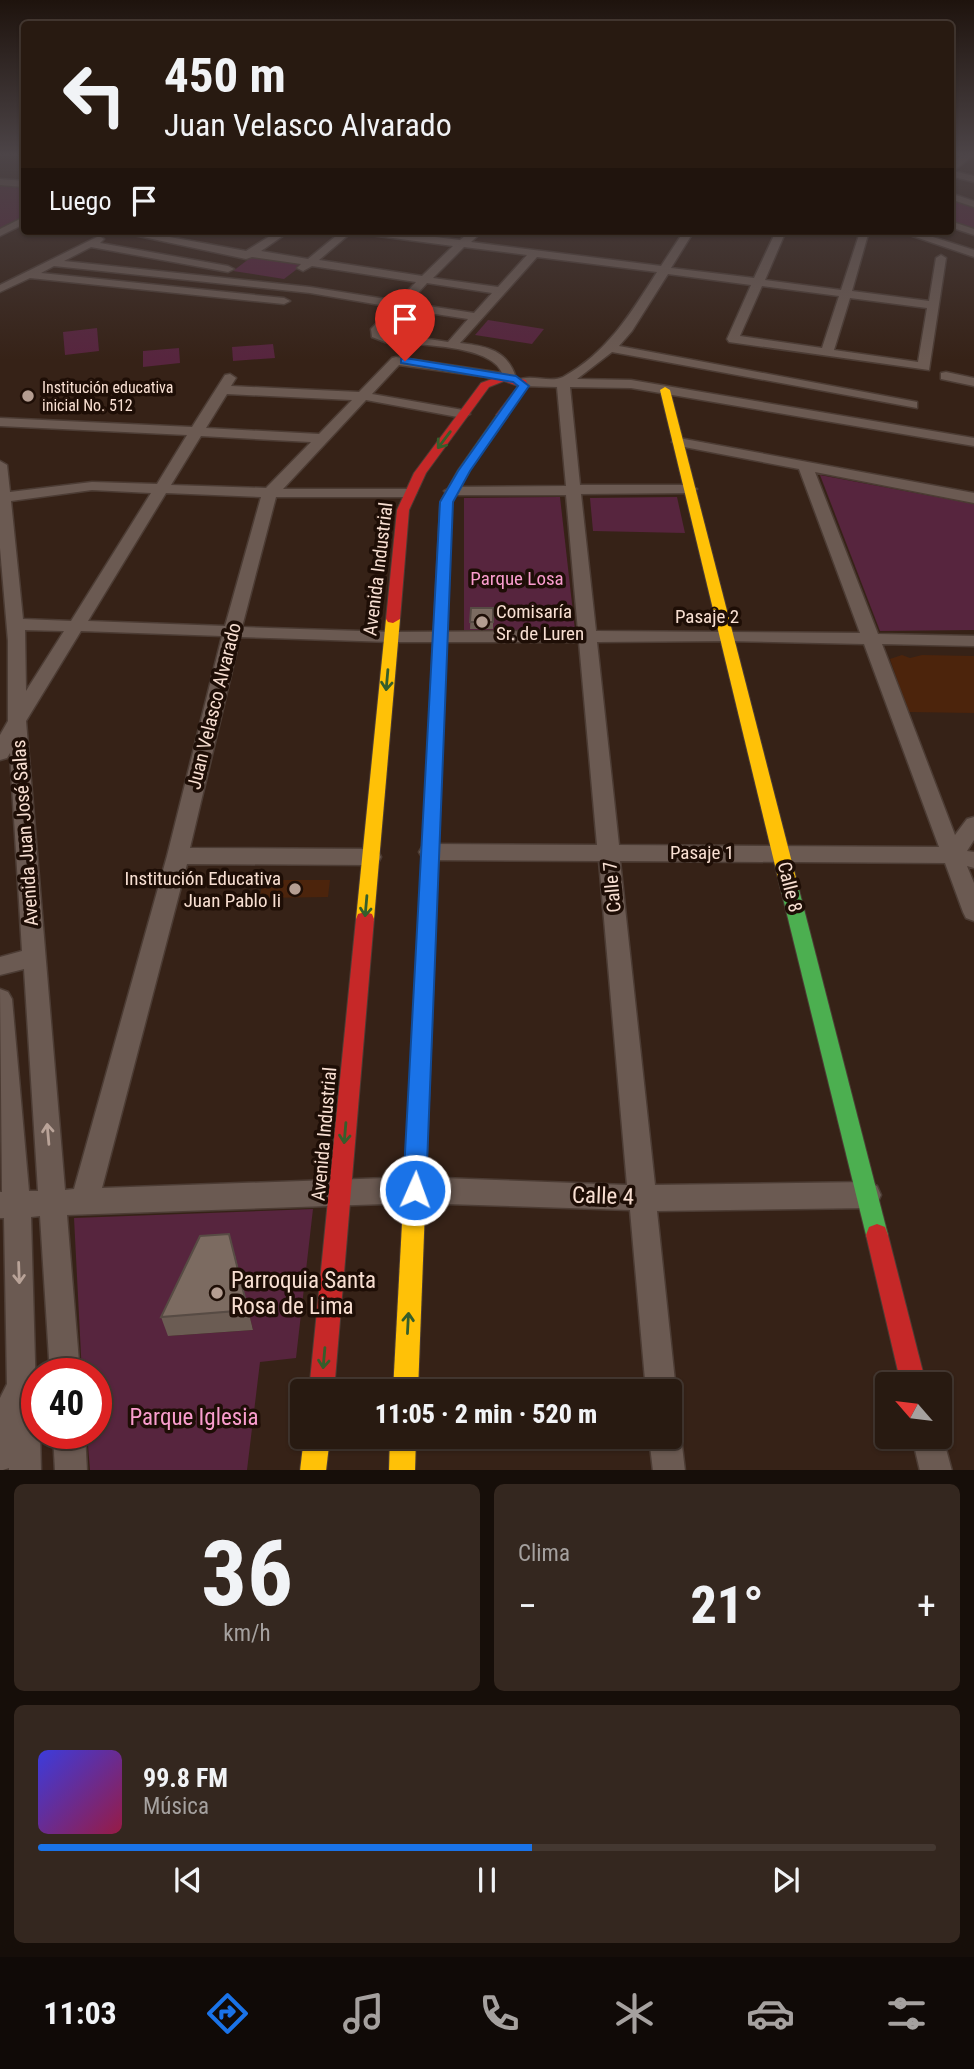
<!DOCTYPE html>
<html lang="es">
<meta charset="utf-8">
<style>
:root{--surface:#281a11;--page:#34271f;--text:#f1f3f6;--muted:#a5a19f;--line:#443831;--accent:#1a73e8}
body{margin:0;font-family:"Roboto Condensed",sans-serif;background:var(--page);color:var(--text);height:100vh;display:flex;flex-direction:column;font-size:26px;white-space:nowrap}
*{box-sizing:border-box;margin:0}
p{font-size:23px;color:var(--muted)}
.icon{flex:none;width:38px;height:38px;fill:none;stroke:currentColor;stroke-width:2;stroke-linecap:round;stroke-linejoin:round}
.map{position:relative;height:1470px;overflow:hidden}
.sheet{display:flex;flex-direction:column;gap:14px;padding:14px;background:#160e09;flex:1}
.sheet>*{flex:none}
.top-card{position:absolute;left:21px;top:21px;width:933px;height:214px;border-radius:7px;box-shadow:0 2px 5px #0004,0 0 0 2px var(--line);background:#281a11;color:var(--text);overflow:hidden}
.needle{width:46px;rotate:298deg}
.controls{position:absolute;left:875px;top:1372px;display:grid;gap:14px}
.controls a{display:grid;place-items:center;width:77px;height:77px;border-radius:7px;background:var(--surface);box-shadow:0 2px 5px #0004,0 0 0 2px var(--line);font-size:35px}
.speed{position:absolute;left:21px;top:1358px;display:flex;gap:14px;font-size:35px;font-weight:700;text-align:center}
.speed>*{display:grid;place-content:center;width:91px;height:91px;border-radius:50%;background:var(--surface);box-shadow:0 2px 5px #0004,0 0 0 2px var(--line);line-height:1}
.speed .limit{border:10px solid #d22;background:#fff;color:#111}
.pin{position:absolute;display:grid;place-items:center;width:60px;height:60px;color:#fff;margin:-72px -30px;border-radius:50% 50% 50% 0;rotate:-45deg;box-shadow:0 0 7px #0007}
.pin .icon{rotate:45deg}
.me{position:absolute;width:77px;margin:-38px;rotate:2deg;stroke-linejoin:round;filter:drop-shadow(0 0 5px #0008)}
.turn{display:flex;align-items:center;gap:24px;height:147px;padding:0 28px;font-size:32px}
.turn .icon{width:91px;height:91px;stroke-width:2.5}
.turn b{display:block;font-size:49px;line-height:60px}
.then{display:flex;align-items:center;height:66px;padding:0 28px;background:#0003;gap:14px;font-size:26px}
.big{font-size:52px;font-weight:800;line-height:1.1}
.sheet .tile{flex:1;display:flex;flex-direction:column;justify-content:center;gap:10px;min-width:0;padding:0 24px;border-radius:10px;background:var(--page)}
.sheet .dial{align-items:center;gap:0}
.dial b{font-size:91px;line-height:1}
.song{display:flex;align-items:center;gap:21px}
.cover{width:84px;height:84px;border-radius:10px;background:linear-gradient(135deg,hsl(240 70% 55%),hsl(340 70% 35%))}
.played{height:7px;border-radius:4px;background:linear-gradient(90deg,var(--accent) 55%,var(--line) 55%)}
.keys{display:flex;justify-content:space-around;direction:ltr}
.heat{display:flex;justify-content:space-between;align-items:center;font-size:38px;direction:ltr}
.sheet .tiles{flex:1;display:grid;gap:14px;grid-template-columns:1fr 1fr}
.tile:last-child{grid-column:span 2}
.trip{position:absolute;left:290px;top:1379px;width:392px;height:70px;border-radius:7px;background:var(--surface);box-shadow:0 2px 5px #0004,0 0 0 2px var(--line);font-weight:800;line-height:70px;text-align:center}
.menu{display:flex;height:112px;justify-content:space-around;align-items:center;background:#100a07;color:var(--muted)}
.menu .icon{width:49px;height:49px}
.menu .active{color:var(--accent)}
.menu b{font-size:32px;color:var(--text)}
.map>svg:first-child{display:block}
.built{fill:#4c240c}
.green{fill:#57253e;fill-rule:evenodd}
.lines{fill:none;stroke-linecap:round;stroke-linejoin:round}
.street-casing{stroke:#4c3c34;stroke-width:3}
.fast-casing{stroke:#4c3c34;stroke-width:2}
.slow-casing{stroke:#4c3c34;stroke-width:2}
.jam-casing{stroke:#4c3c34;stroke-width:2}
.street{fill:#6b5a52;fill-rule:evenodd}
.fast{fill:#4caf50;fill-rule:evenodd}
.slow{fill:#ffc107;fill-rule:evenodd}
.jam{fill:#c62828;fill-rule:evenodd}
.wall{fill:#6b5c53}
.building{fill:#7c6b61;stroke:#574b44;stroke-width:2}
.oneway{stroke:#355e2b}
.oneway2{stroke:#b9a398}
.route{fill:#1a73e8;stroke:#114b97;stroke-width:2}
.poi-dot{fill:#b49d91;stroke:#1e0e06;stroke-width:2.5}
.labels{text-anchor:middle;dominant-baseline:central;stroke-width:7;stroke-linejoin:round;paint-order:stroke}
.far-poi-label{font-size:16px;fill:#f8dfd2;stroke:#1e0e06;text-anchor:start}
.street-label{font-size:19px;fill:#f8dfd2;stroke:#1e0e06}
.park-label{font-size:19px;fill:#fa9dce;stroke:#1e0e06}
.poi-label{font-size:19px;fill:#f8dfd2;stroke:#1e0e06;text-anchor:start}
.near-street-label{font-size:23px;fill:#f8dfd2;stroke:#1e0e06}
.near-poi-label{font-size:23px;fill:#f8dfd2;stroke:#1e0e06;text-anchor:start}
.near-park-label{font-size:23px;fill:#fa9dce;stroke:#1e0e06}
</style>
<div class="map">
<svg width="974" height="1471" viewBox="0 0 974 1471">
<rect width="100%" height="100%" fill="#362217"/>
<g class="built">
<polygon points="902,655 910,658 922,655 974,656 974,713 908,712 890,659"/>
<polygon points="262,880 330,880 328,897 260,898"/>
</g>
<g class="green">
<polygon points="0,183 24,186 24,216 0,229"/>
<polygon points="950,197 974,205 974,230 950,222"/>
<polygon points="254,255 305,263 284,279 233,271"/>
<polygon points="488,320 544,329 532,344 475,335"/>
<polygon points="97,328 99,351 65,355 63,332"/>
<polygon points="273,344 275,358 233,361 232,347"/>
<polygon points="179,348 180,363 143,367 143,351"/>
<polygon points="820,475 974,504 974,630 880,631"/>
<polygon points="560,497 575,630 464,631 464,498"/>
<polygon points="677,497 685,533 593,531 590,498"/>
<path d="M313,1209L296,1358L260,1362L247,1470H90L87,1433H96V1374H82L74,1218ZM235,1255L253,1330L168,1336Z"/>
</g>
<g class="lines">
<defs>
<g id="street">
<polygon points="964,154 974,155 953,171 974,176 974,182 950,176 950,164"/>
<polygon points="0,179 24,181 24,187 0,185"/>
<polygon points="950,193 974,201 974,207 950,199"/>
<polygon points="24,217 24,224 0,236 0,229"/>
<polygon points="950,221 974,229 974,235 950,227"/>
<path d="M115,231H137L246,251L278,231H290L261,251L308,259L342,231H353L319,260L422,276L453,246L363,234L358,231H387L460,240L471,231H483L471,242L661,266L684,231H694L671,268L754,278L776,231H786L765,280L841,290L859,235L844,231H869L852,291L929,301L936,258L941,255L946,258L929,370L729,342L727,339L751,285L668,274L632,331L619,346L912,401L917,402V408L612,352L577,379L631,380L974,438V446L631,388L570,387L580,485H690L697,489L690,493L581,494L596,631L860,633L799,469L679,446L672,442L674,439L679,438L974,493V503L815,472L878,634L974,636V646L882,644L955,835L967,819L974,817V840L967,851L974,852V868L967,866L974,883V921L966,918L963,912L945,863L620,861L655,1185L867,1182L877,1186L881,1195L877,1204L867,1208L657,1211L676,1391L672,1402L670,1391H646L630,1210L415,1203L67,1215L80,1374H50L40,1216L31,1217L37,1433H40L41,1471H9V1468L0,1471V1398L7,1384L4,1218H0V1192H2L0,989L8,992L12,999L29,1191H38L24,969L0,975V957L22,951L10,753L7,758L0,760V735L8,721V641L0,548V461L7,465L10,492L92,482L157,484L187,435L0,426V418L192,427L225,375L230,374L236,378L231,386L359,392L392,358L396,357L502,373C491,344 414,345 385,342L372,337L371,329L392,307L310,293L54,266L41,273L284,298L290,301L284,304L30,278L0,292V285L99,236L104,239L100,243L228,266L234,269L228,272L91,247L64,261L310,287L398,301L416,282L312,266L303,271L297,268L301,264L252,257L246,259ZM464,247L527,255L498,287L433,278ZM537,257L657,272C631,313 607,353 563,377C549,384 528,372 515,382L522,386L557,387L566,486L451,487L444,491L451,495H566L578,631L391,632L242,627L276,497H409L416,493L409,489H283L366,400L463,418L470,414L463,410L372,394L399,365L515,381L516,378C508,350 486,346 460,343ZM427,283L492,293L474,313L409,303ZM762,286L839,296L822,348L740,336ZM850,298L927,308L918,362L834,350ZM403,309L468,319L448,342L382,332ZM227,394L352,400L319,434L206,428ZM201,436L311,442L266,488L171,485ZM92,490L151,493L71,621L23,619L11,501ZM166,493L261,497L225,626L88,621ZM25,630L64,631L26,691ZM81,631L222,636L167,856L74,1189L65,1190L26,721ZM240,637L391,642H579L597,845L430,844L422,847L419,852L422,857L430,860L599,861L627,1185L415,1177L102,1188L187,864L370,865L378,863L381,857L378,851L370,849L190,848ZM727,641L864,644L939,847L619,845L597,642Z"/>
<polygon points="898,231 914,231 974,250 974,257"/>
<polygon points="946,372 974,378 974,386 941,379 941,373"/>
<polygon points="670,1423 676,1426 681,1437 685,1471 653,1471 649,1437 670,1437"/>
<polygon points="940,1427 952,1471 920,1471 912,1437 940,1437"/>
<polygon points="53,1433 85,1433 87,1471 55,1471"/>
</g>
<g id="fast">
<polygon points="498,413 508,415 470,470 452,502 440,816 438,820 426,820 424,816 440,502 458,470"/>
<polygon points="787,871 793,873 796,878 888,1235 885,1243 877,1246 869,1243 866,1235 778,878 781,873"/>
</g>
<g id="slow">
<polygon points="665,387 670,390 796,878 793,883 781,883 778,878 660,390"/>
<polygon points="393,615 400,619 374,919 372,924 365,926 358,924 356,919 386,619"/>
<polygon points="432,810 438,812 440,816 418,1391 393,1391 424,816 426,812"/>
<polygon points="304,1437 330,1437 326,1471 300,1471"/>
<polygon points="390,1437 416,1437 415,1471 389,1471"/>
</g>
<g id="jam">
<polygon points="503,375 526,380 528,386 506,417 496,415 518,386 504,381 489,387 426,473 409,510 400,619 393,623 388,622 386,619 397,510 414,473 481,383"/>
<polygon points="365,912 372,914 374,919 334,1391 309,1391 356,919 358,914"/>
<polygon points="877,1224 885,1227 888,1235 926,1384 901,1384 866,1235 869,1227"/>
</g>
</defs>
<use href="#street" class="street-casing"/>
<use href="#fast" class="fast-casing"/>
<use href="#slow" class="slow-casing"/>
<use href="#jam" class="jam-casing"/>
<use href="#street" class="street"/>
<use href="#fast" class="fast"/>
<use href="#slow" class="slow"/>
<use href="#jam" class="jam"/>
</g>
<g class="wall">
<polygon points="471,608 493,608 493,629 470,629"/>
<polygon points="235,1255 253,1330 168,1336 161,1317"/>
</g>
<g class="building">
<polygon points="471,608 493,608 493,622 470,622"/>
<polygon points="229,1234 248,1310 161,1317 200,1236"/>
</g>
<defs><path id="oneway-shaft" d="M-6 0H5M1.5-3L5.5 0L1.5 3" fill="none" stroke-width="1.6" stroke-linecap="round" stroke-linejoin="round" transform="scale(1.75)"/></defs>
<g class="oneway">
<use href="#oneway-shaft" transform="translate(444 440) rotate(127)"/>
<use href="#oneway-shaft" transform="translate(387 680) rotate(95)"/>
<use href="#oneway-shaft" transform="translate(366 906) rotate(95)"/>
<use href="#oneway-shaft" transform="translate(345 1133) rotate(95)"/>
<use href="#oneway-shaft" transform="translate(408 1323) rotate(-87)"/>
<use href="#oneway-shaft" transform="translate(324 1358) rotate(95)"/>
</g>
<g class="oneway2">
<use href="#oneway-shaft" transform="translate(48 1134) rotate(-95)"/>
<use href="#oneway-shaft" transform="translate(19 1273) rotate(88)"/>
</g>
<linearGradient id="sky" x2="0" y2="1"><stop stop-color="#1e130d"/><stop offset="0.43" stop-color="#4c4447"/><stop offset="1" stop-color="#4c4447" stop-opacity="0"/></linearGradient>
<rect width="974" height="360" fill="url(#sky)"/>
<polygon class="route" points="405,358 516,376 529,386 470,471 453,502 426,1190 423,1197 415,1200 407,1197 403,1190 440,502 458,471 518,386 513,382 401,363 401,359"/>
<g class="poi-dot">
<circle cx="28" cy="396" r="7"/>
<circle cx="482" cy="622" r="7"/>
<circle cx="295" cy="889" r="7"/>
<circle cx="217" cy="1293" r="7"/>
</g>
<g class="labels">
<g class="far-poi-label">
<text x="42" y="387">Institución educativa<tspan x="42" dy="18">inicial No. 512</tspan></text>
</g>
<g class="street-label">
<text transform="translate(378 569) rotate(-83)">Avenida Industrial</text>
<text x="707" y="616">Pasaje 2</text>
<text transform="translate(214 706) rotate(-76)">Juan Velasco Alvarado</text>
<text transform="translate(25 833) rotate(-94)">Avenida Juan José Salas</text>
<text x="702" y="852">Pasaje 1</text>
<text transform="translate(612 887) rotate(-95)">Calle 7</text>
<text transform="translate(790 887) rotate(76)">Calle 8</text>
<text transform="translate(324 1134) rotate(-85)">Avenida Industrial</text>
</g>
<g class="park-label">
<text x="517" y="578">Parque Losa</text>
</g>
<g class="poi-label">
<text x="496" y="611">Comisaría<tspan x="496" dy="22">Sr. de Luren</tspan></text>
<text x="281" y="878" text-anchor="end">Institución Educativa<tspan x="281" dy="22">Juan Pablo Ii</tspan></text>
</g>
<g class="near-street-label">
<text transform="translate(603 1196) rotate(2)">Calle 4</text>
</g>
<g class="near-poi-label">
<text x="231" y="1280">Parroquia Santa<tspan x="231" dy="26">Rosa de Lima</tspan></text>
</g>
<g class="near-park-label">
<text x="194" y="1417">Parque Iglesia</text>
</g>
</g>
</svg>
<div class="controls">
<a><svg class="needle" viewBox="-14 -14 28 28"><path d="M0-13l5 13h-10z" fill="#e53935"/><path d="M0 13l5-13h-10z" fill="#a5a19f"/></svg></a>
</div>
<div class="speed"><div class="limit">40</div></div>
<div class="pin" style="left:405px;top:361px;background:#d93025"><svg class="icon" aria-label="arrive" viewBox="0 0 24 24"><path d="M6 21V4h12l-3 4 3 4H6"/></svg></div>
<svg class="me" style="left:415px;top:1190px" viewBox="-20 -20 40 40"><circle r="17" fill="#1a73e8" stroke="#fff" stroke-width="3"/><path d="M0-11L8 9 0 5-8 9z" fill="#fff"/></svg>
<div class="trip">11:05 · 2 min · 520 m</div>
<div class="top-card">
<div class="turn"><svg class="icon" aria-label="left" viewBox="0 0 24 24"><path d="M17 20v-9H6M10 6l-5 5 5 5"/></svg><div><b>450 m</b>Juan Velasco Alvarado</div></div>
<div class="then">Luego<svg class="icon" aria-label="arrive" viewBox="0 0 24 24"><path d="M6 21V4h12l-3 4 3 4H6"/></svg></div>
</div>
</div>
<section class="sheet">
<div class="tiles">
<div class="tile dial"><b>36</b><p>km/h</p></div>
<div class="tile"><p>Clima</p>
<div class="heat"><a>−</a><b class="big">21°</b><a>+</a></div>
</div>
<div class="tile">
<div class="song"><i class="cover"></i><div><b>99.8 FM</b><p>Música</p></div></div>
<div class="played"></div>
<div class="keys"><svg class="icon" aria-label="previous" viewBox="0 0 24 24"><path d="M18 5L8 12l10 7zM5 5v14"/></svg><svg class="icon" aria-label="pause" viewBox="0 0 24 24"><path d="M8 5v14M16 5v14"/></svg><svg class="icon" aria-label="next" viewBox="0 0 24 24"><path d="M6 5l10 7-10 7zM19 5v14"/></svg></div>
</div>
</div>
</section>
<nav class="menu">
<b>11:03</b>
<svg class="icon active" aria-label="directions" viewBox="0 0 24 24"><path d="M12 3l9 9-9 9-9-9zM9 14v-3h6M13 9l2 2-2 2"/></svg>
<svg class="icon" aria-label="music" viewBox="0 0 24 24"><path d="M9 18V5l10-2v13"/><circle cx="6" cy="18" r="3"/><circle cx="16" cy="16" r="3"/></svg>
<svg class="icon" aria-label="phone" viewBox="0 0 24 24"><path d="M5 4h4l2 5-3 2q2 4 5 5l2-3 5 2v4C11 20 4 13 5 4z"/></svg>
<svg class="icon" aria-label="climate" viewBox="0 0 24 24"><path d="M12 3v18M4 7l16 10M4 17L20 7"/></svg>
<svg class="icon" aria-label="car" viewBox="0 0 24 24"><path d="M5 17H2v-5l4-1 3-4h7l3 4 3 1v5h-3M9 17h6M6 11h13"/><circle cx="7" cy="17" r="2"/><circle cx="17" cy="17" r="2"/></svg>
<svg class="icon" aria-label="filters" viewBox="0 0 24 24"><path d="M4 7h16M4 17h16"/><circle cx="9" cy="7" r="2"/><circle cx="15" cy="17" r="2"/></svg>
</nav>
